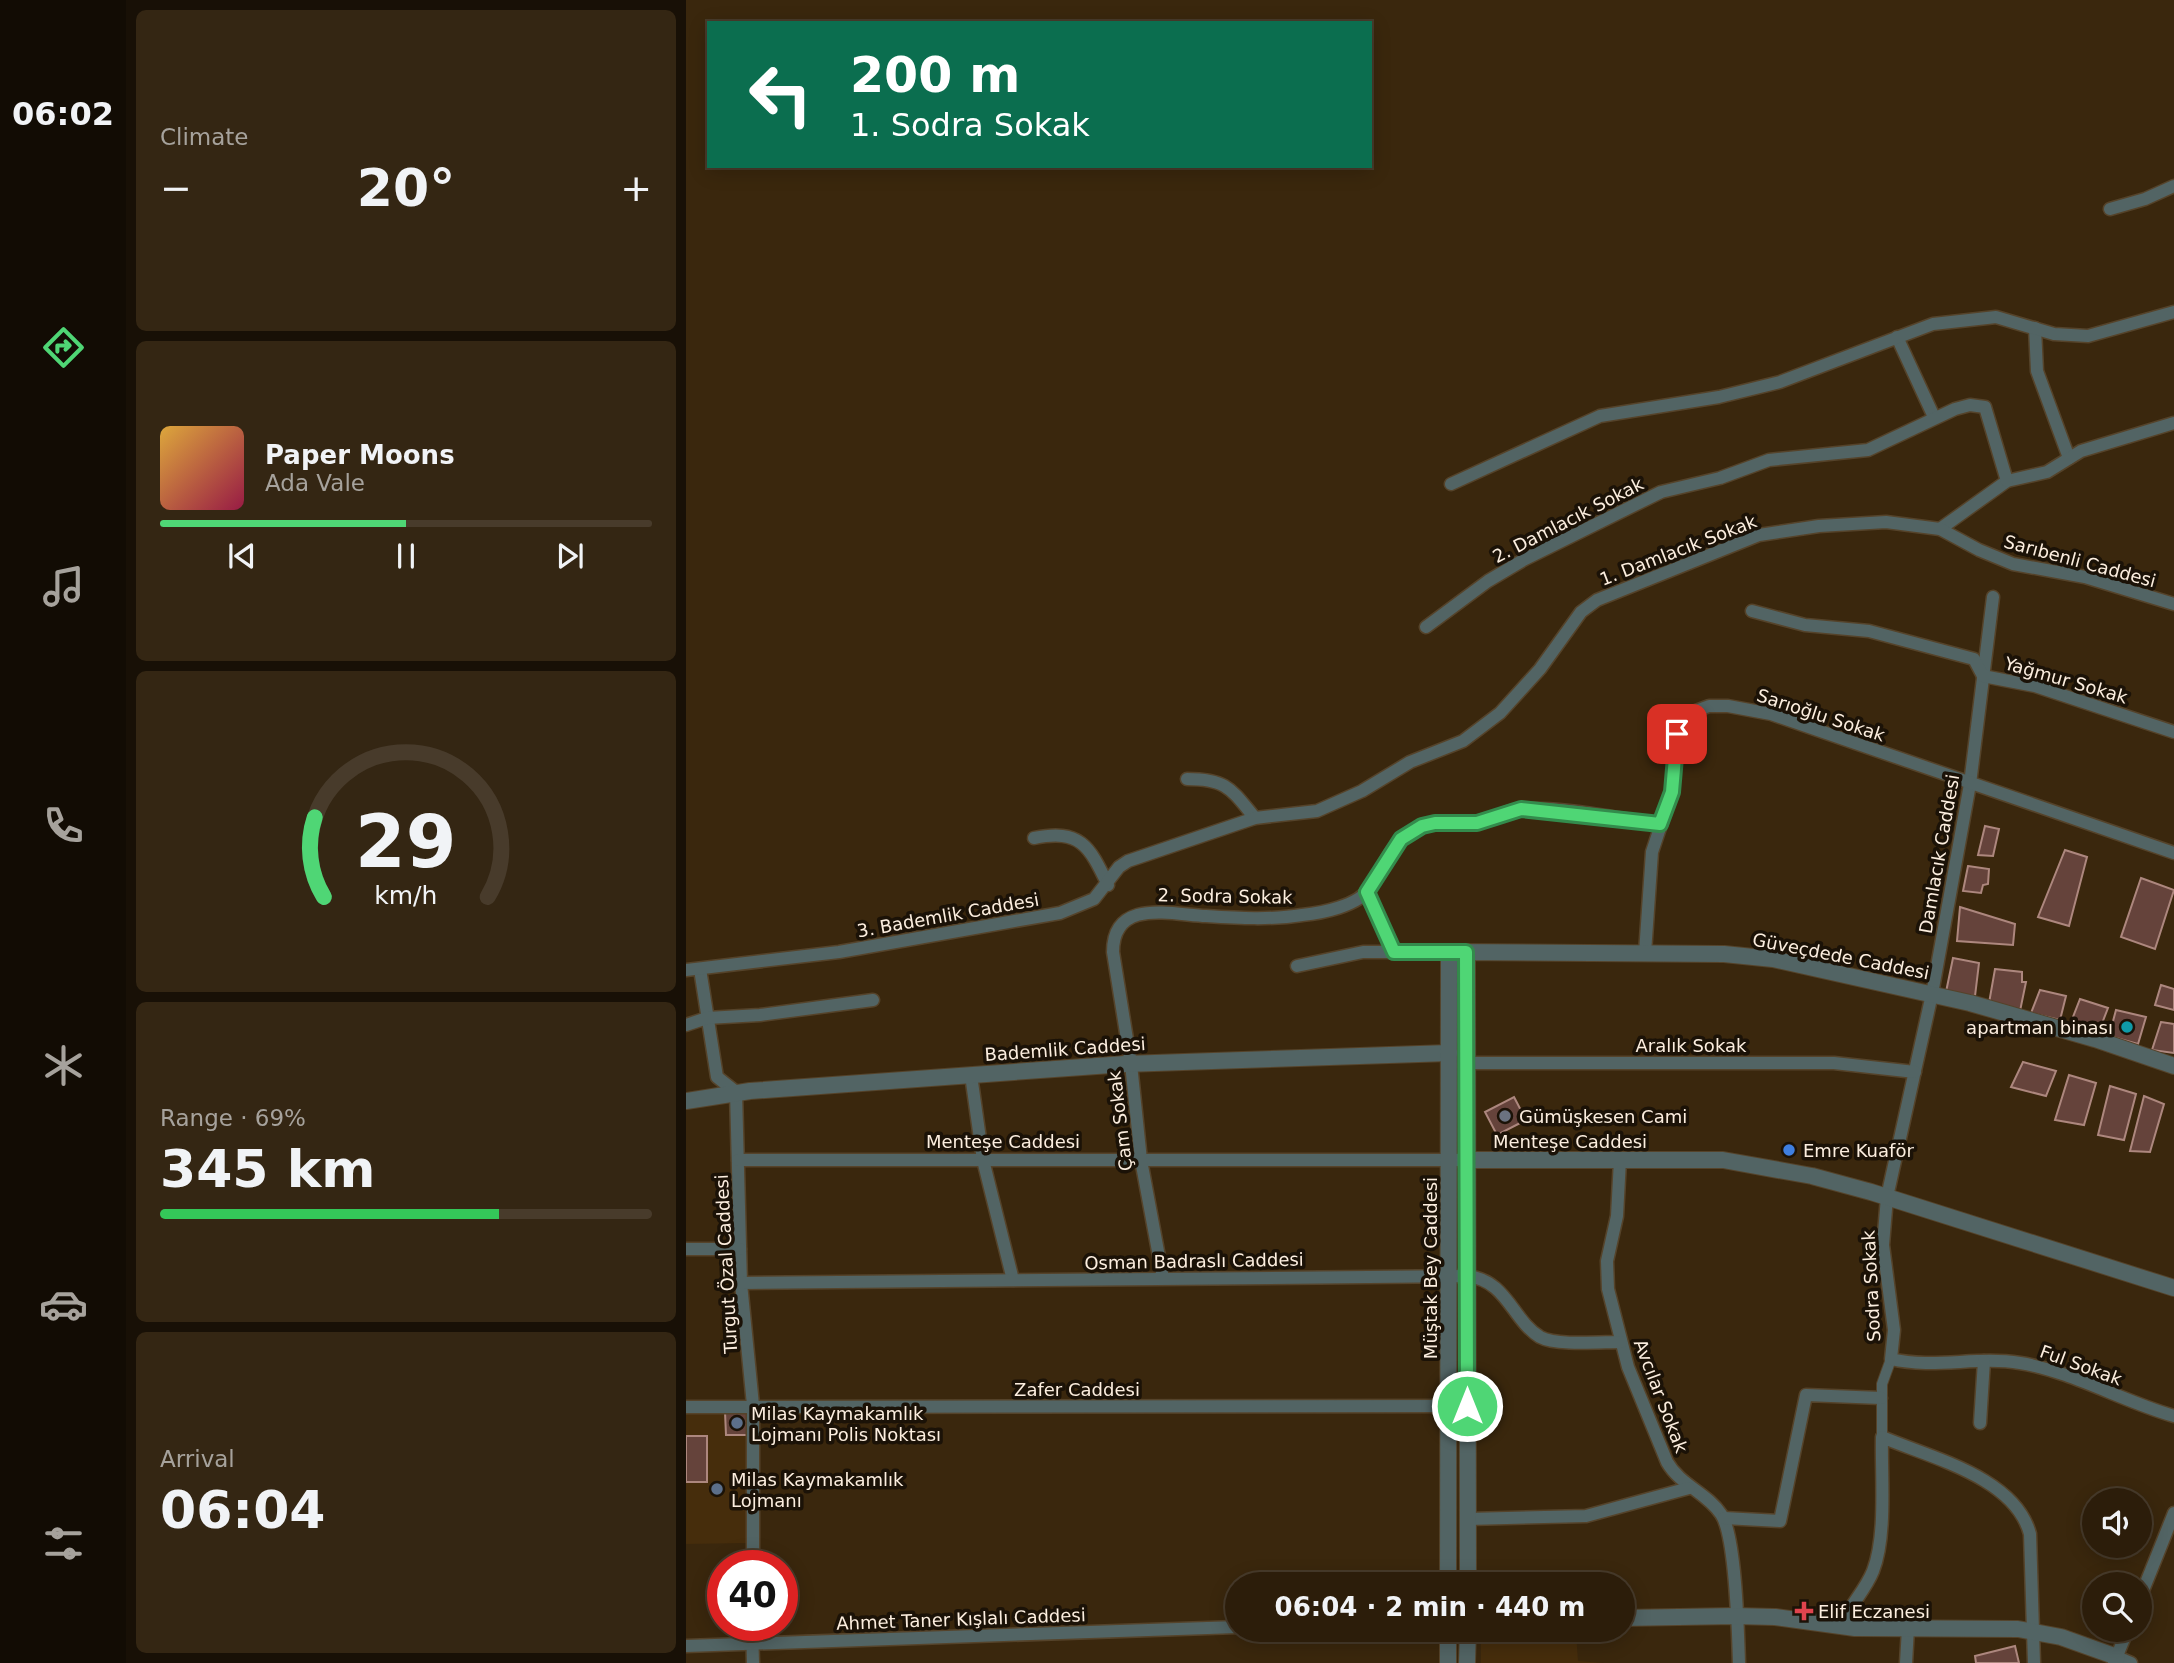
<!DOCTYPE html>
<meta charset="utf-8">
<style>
:root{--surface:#2c1d0a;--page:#342613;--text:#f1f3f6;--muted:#a6a29c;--line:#483b2b;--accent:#4fd675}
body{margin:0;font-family:"DejaVu Sans",sans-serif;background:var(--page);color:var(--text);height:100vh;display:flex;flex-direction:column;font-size:26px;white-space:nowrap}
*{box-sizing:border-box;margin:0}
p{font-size:23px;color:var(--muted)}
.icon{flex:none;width:38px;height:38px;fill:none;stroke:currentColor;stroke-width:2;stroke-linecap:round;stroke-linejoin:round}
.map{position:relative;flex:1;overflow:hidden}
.panel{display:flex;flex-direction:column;gap:10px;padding:10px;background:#181006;width:560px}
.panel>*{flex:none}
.top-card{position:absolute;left:21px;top:21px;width:665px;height:147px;border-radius:0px;box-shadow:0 4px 18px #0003,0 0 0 2px var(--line);background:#0b6e4f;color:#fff;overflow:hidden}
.controls{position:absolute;left:1396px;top:1488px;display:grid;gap:14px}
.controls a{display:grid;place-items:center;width:70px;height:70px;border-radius:50%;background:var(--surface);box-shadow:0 4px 18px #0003,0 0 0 2px var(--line);font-size:35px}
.speed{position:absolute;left:21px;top:1550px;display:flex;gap:14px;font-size:35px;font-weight:700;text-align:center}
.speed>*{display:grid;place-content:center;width:91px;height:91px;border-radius:50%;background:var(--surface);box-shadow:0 4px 18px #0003,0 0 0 2px var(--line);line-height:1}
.speed .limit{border:10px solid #d22;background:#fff;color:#111}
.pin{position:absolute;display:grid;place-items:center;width:60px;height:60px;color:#fff;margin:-30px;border-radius:14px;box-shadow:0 4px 10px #0006}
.me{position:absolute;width:77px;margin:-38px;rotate:0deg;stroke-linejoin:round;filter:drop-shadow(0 0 5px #0008)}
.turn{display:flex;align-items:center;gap:24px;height:147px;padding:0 28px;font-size:32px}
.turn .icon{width:91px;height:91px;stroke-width:2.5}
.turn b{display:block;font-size:49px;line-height:60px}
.big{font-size:52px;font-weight:700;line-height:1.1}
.panel .tile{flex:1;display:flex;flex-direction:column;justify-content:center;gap:10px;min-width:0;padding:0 24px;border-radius:10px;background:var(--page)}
.panel .dial{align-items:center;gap:0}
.dial svg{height:182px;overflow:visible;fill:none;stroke:var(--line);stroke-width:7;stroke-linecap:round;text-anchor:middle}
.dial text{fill:var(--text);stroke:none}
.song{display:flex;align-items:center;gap:21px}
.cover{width:84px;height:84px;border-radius:10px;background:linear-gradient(135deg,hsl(40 70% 55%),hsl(340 70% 35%))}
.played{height:7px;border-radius:4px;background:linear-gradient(90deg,var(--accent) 50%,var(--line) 50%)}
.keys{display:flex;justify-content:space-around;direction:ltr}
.heat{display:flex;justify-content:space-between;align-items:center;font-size:38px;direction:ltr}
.charge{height:10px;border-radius:5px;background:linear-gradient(90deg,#34c759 69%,var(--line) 0)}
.trip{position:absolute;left:539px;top:1572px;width:410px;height:70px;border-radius:35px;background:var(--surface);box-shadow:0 4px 18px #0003,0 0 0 2px var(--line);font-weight:700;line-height:70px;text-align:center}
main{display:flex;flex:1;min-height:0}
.menu{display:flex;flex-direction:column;width:126px;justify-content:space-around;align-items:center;background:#120c04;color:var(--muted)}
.menu .icon{width:49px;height:49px}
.menu .active{color:var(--accent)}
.menu b{font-size:32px;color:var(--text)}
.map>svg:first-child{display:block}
.built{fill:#462d0c}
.building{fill:#65433b;stroke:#ad877e;stroke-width:2}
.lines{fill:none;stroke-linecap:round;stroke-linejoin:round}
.pedestrian-casing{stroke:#55432a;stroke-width:12}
.minor-casing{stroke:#55432a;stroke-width:15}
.tertiary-casing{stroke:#55432a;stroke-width:18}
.pedestrian{stroke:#526464;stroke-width:10}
.minor{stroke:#526464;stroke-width:12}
.tertiary{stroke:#526464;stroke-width:16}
.route-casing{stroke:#338b4c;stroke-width:18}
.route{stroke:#4fd675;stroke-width:12}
.culture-dot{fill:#0f9aa8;stroke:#1b1207;stroke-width:2.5}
.worship-dot{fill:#6b7280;stroke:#1b1207;stroke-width:2.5}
.shop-dot{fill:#3f7fe0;stroke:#1b1207;stroke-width:2.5}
.service-dot{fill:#5c6f8a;stroke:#1b1207;stroke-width:2.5}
.health-dot{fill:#e0444e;stroke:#1b1207;stroke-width:2.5}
.labels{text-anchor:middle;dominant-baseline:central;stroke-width:7;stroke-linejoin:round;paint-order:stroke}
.street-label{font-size:18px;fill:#fceedf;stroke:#1b1207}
.poi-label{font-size:18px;fill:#fceedf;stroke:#1b1207;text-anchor:start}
</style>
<main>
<nav class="menu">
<b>06:02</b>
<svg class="icon active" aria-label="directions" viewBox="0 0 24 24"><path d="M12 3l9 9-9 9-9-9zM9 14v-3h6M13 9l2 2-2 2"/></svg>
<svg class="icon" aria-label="music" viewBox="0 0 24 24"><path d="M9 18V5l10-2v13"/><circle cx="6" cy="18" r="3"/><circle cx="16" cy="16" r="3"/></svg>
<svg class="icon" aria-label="phone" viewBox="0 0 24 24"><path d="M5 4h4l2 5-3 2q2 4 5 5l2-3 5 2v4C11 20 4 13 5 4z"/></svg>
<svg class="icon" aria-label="climate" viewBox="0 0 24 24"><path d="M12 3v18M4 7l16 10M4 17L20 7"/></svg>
<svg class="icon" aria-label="car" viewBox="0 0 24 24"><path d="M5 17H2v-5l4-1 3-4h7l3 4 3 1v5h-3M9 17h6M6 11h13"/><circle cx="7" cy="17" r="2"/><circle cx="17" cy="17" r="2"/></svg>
<svg class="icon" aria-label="filters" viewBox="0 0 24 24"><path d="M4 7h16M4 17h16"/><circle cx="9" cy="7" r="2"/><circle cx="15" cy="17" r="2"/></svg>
</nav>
<section class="panel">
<div class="tile"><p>Climate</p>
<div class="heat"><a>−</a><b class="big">20°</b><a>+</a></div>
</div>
<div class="tile">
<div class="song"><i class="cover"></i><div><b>Paper Moons</b><p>Ada Vale</p></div></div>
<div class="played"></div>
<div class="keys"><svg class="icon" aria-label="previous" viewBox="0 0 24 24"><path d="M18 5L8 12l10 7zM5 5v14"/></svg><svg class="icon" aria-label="pause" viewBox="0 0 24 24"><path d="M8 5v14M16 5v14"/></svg><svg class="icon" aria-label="next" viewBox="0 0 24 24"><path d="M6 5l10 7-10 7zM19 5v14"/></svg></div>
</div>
<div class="tile dial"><svg viewBox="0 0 100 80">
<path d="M14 69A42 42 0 1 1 86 69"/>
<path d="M14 69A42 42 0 0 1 10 34" stroke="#4fd675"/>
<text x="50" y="56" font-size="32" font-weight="700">29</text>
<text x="50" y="72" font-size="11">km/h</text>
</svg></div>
<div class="tile"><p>Range · 69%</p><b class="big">345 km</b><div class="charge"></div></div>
<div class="tile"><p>Arrival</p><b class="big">06:04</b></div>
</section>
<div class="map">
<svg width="1488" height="1663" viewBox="0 0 1488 1663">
<rect width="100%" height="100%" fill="#3a270d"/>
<g class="built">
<polygon points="61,1411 63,1543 0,1544 0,1413"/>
<polygon points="795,1633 890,1633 892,1661 917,1663 795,1663"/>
</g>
<g class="building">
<polygon points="1299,826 1313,829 1307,856 1292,855"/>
<polygon points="1379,850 1401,857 1383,926 1352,917"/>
<polygon points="1282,866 1303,869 1302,884 1297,885 1295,893 1277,891"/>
<polygon points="1455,878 1488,890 1469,949 1435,937"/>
<polygon points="1274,907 1329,924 1327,945 1271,941"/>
<polygon points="1267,958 1293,963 1289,996 1260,992"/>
<polygon points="1309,969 1336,972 1336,982 1340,982 1334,1011 1303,1003"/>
<polygon points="1475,985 1488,989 1488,1010 1469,1005"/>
<polygon points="1354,990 1380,996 1374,1020 1345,1013"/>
<polygon points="1394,999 1422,1008 1413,1031 1385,1022"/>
<polygon points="1430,1010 1460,1017 1452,1044 1423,1036"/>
<polygon points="1475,1022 1488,1024 1488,1053 1466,1050"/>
<polygon points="1337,1062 1370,1071 1360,1096 1325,1087"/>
<polygon points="1383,1075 1410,1083 1398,1125 1369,1120"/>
<polygon points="1424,1086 1450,1094 1438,1140 1412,1135"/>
<polygon points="1458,1096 1478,1104 1464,1152 1444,1151"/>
<polygon points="828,1097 840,1120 811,1135 799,1112"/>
<polygon points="61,1411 62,1435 40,1435 39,1412"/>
<rect x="0" y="1436" width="21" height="46"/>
<polygon points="1329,1646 1333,1663 1290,1663 1289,1656"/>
</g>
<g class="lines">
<defs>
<polyline id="pedestrian" points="1196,1437 1196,1384 1205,1359"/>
<g id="minor">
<polyline points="1424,209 1459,199 1488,186"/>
<polyline points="1349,328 1351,371 1383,458"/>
<polyline points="1211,337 1248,417"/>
<polyline points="765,484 914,416 1033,397 1094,382 1247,324 1310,317 1368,334 1402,336 1488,312"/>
<polyline points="1254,529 1321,481 1361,472 1395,451 1488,423"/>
<path d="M1307,597L1284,784L1246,994L1201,1197L1197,1245L1208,1330L1205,1359C1248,1369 1291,1356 1334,1363C1385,1371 1438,1402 1488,1416"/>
<polyline points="1066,611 1119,625 1183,631 1288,659 1297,676 1349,686 1488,732"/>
<polyline points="740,627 802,581 839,559 975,492 1034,478 1083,460 1182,450 1269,409 1284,405 1299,407 1321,481"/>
<path d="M501,779C541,779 545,789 569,818"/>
<path d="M348,838C394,829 403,845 422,885"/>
<polyline points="681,892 708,952"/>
<polyline points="959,953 966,852 986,792 989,745 995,725 1007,712 1023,706 1042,706 1085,714 1488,853"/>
<polyline points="611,966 677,952 763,952"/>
<polyline points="14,969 31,1077 50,1092 55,1283 67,1405 67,1566"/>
<polyline points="0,970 153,952 374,913 408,899 433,867 442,861 569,818 631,811 676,791 724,762 777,741 814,713 854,669 895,612 911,600 1073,535 1133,526 1200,522 1254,529 1293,550 1327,564 1399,577 1488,604"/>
<polyline points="0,1025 21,1018 74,1015 187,1000"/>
<polyline points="781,1063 1148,1063 1229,1072"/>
<polyline points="285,1075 297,1160 327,1280"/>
<polyline points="52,1160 781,1160"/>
<path d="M934,1160L931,1216L921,1261L922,1289L942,1367L981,1462C994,1485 1021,1493 1035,1514C1050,1536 1052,1633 1053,1663"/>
<polyline points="0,1249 54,1249"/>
<path d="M477,1278L455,1160L445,1064L427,952C427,897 488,915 520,916C552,918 585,920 616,915C636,913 672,906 684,888C697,869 703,846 724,833C745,819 767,825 791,823C807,821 820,809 836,809C881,807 930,819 974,824"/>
<path d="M55,1283L781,1276C821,1280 826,1320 854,1337C870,1346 915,1342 935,1342"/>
<polyline points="0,1407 781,1406"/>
<polyline points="1294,1423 1298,1361"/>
<polyline points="1038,1518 1094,1521 1120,1395 1195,1398"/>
<polyline points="782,1519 900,1516 1003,1488"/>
<polyline points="1454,1598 1488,1513"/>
<polyline points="66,1626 67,1663"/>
<path d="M1155,1626C1163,1606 1179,1591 1187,1571C1201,1535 1195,1476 1196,1437C1245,1458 1329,1477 1344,1534L1348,1663"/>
<polyline points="0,1646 551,1627"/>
<polyline points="1431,1657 1445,1663"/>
<polyline points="1220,1663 1222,1628"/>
<polyline points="1428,1663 1442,1629"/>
</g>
<g id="tertiary">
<polyline points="781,952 782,1584"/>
<polyline points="0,1101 64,1091 439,1064 763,1053"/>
<polyline points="781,1160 1037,1160 1126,1176 1185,1192 1488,1288"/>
<polyline points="762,1584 763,952 1038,954 1087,959 1284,1003 1409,1039 1488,1066"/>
<polyline points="936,1618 1049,1616 1089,1617 1169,1628 1332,1629 1375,1637 1431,1657"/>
<polyline points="762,1629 762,1663"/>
<polyline points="781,1663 782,1629"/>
</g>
</defs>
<use href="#pedestrian" class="pedestrian-casing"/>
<use href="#minor" class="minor-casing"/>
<use href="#tertiary" class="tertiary-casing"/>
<use href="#pedestrian" class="pedestrian"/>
<use href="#minor" class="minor"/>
<use href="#tertiary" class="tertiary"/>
</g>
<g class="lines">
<defs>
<polyline id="route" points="781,1406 780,952 708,952 681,892 715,839 736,826 749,823 791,823 835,809 974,824 986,792 991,734"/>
</defs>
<use href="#route" class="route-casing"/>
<use href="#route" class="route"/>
</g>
<circle class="culture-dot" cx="1441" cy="1027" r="7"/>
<circle class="worship-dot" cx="819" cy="1116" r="7"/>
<circle class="shop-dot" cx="1103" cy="1150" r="7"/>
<g class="service-dot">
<circle cx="51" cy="1423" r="7"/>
<circle cx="31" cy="1489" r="7"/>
</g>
<path class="health-dot" d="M1114.5 1600.5h7v7h7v7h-7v7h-7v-7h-7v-7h7z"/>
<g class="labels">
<g class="street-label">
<text transform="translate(882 520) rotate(-27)">2. Damlacık Sokak</text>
<text transform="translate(992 550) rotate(-21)">1. Damlacık Sokak</text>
<text transform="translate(1394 561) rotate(15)">Sarıbenli Caddesi</text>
<text transform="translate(1380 680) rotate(16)">Yağmur Sokak</text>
<text transform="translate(1135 715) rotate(18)">Sarıoğlu Sokak</text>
<text transform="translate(1253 854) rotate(-80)">Damlacık Caddesi</text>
<text transform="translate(539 896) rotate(1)">2. Sodra Sokak</text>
<text transform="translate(262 915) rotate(-10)">3. Bademlik Caddesi</text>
<text transform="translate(1155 956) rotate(11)">Güveçdede Caddesi</text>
<text x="1005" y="1045">Aralık Sokak</text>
<text transform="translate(379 1049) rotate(-4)">Bademlik Caddesi</text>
<text transform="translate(434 1121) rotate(-97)">Çam Sokak</text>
<text x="317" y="1141">Menteşe Caddesi</text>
<text x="884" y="1141">Menteşe Caddesi</text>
<text transform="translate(508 1261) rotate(-1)">Osman Badraslı Caddesi</text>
<text transform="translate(40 1264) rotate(-93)">Turgut Özal Caddesi</text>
<text transform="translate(744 1268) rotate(-90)">Müştak Bey Caddesi</text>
<text transform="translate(1185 1286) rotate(-93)">Sodra Sokak</text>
<text transform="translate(1395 1365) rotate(20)">Ful Sokak</text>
<text x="391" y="1389">Zafer Caddesi</text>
<text transform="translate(975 1396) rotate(69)">Avcılar Sokak</text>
<text transform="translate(275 1619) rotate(-2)">Ahmet Taner Kışlalı Caddesi</text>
</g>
<g class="poi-label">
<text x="1427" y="1027" text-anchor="end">apartman binası</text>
<text x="833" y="1116">Gümüşkesen Cami</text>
<text x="1117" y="1150">Emre Kuaför</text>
<text x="65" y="1413">Milas Kaymakamlık<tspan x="65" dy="21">Lojmanı Polis Noktası</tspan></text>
<text x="45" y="1479">Milas Kaymakamlık<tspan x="45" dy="21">Lojmanı</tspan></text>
<text x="1132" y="1611">Elif Eczanesi</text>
</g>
</g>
</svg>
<div class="controls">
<a><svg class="icon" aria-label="sound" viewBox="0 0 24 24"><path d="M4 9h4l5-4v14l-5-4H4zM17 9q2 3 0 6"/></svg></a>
<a><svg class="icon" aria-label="search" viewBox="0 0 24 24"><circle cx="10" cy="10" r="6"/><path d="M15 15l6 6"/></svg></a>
</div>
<div class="speed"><div class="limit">40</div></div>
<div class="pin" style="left:991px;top:734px;background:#d93025"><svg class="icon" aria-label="arrive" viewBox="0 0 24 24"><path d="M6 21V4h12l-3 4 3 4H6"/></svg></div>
<svg class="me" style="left:781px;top:1406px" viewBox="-20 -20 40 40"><circle r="17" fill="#4fd675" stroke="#fff" stroke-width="3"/><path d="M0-11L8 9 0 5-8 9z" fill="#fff"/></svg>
<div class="trip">06:04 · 2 min · 440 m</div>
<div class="top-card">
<div class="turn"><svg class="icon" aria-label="left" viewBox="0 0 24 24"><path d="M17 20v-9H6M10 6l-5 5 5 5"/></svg><div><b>200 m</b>1. Sodra Sokak</div></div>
</div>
</div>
</main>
